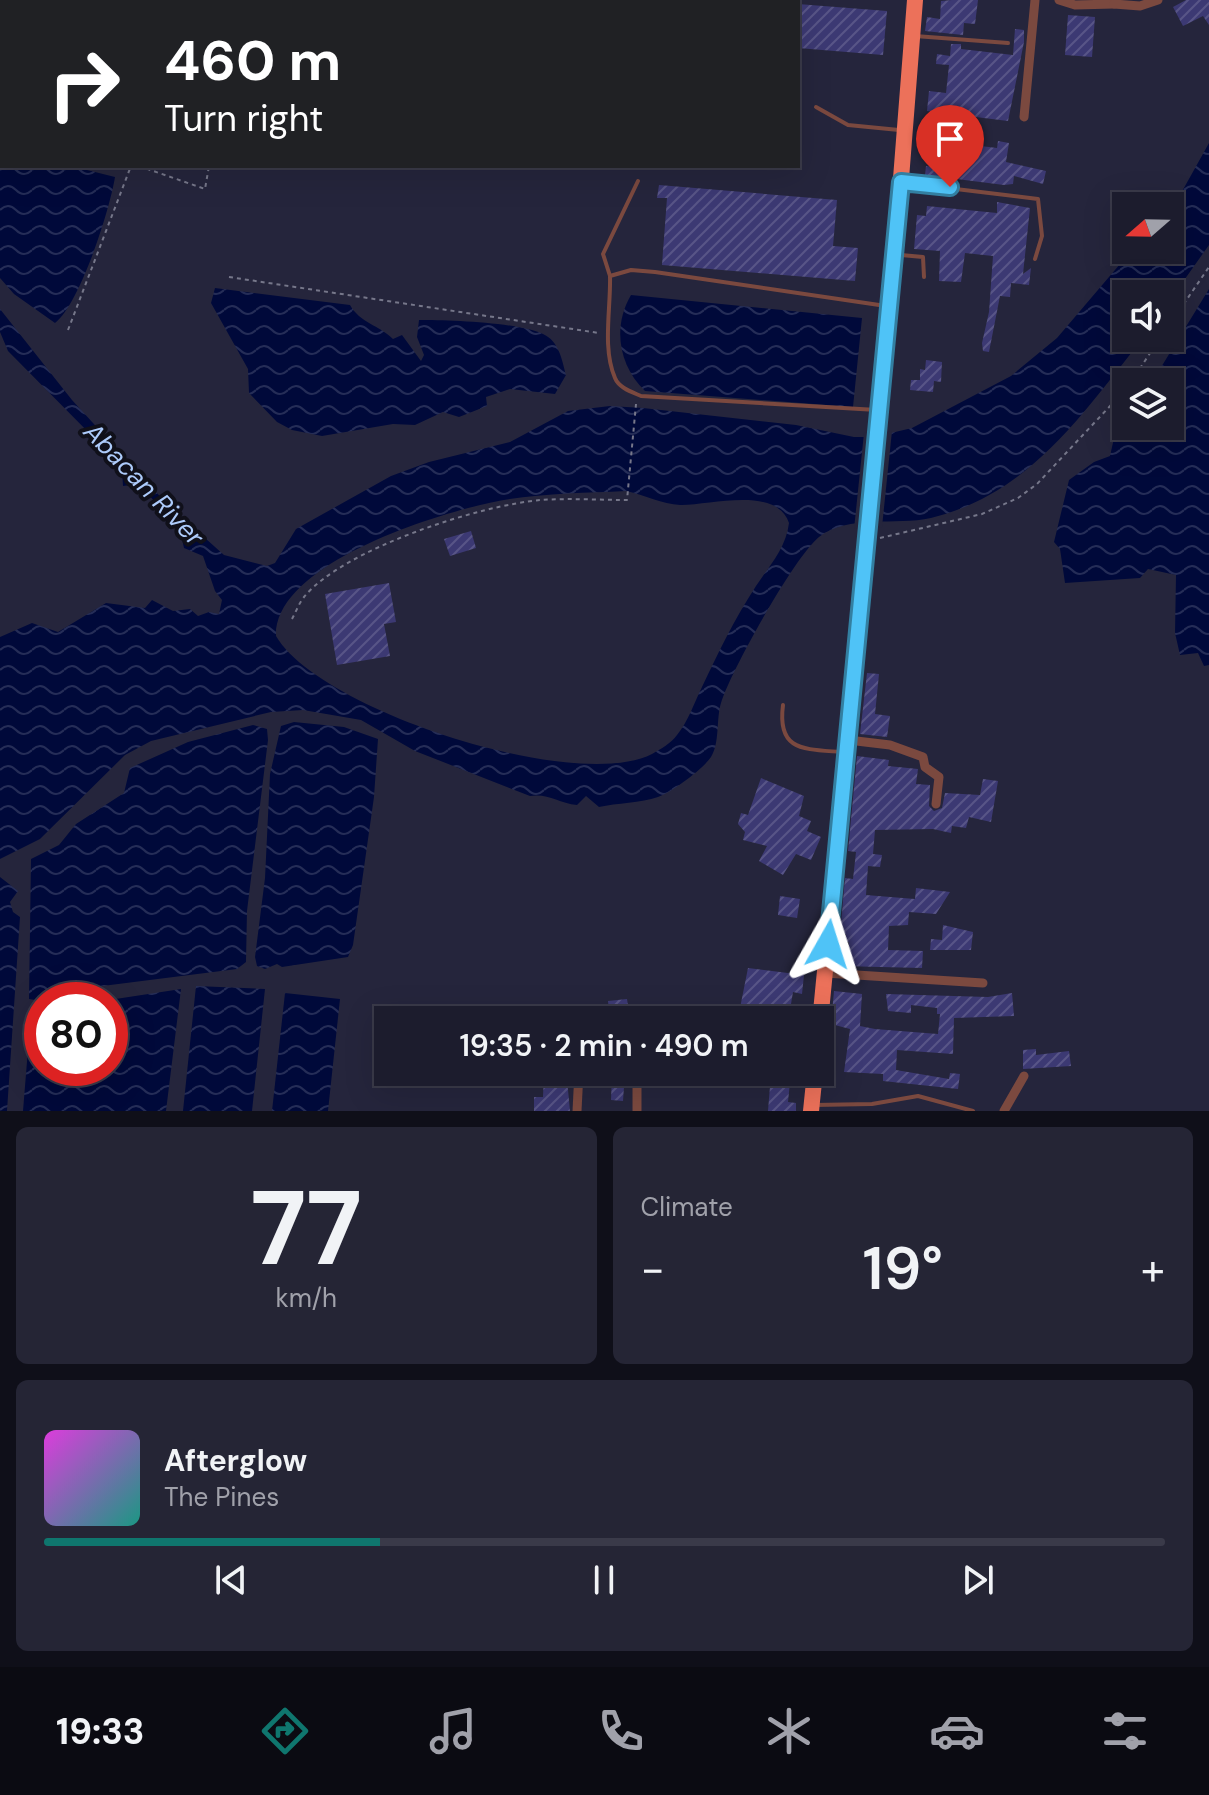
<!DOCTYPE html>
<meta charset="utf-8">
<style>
:root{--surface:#1c1c2d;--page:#252535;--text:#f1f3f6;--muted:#a0a1aa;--line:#3a3a49;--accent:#0f766e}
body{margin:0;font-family:"DM Sans",sans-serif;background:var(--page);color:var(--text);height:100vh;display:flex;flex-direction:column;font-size:30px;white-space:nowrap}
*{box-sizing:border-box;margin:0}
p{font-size:26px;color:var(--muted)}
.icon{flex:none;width:44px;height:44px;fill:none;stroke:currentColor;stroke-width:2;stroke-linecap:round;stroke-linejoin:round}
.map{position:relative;height:1111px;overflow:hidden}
.details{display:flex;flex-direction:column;gap:16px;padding:16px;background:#0f0f19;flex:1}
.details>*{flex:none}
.banner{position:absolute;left:0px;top:0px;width:800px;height:168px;box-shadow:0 8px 32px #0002,0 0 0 2px var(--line);background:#202124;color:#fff;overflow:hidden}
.needle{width:52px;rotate:250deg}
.tools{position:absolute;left:1112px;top:192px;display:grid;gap:16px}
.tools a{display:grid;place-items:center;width:72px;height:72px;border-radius:0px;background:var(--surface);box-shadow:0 8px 32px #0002,0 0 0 2px var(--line);font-size:40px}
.speed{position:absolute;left:24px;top:982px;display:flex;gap:16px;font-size:40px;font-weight:700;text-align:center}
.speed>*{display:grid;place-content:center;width:104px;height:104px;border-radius:50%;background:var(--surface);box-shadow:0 8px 32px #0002,0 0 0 2px var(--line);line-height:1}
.speed .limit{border:12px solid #d22;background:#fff;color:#111}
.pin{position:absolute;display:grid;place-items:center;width:68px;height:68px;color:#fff;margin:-82px -34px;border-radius:50% 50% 50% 0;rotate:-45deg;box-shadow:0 0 8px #0007}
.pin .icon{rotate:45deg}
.me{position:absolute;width:88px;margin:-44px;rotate:6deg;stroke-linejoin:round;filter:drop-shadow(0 0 6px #0008)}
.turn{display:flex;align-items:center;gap:28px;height:168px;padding:0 32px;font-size:36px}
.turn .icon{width:104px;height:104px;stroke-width:2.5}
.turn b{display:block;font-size:56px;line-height:68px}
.big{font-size:60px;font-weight:600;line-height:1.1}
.details .widget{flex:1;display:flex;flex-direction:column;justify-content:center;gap:12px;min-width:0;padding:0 28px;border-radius:12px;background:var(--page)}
.details .dial{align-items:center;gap:0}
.dial b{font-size:104px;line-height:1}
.song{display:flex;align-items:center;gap:24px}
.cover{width:96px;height:96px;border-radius:12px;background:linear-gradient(135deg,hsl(300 70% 55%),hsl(170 70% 35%))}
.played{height:8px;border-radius:4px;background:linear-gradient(90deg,var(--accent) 30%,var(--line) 30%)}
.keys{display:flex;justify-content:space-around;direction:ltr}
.heat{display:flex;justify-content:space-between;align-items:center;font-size:44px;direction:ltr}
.details .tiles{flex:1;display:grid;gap:16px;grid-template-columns:1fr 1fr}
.widget:last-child{grid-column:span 2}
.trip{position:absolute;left:374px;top:1006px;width:460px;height:80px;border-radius:0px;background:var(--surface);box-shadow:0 8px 32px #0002,0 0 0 2px var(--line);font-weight:600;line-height:80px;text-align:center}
.menu{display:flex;height:128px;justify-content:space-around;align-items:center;background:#0b0b12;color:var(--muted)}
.menu .icon{width:56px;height:56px}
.menu .on{color:var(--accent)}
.menu b{font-size:36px;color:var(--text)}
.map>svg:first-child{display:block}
.water{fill:url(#water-waves);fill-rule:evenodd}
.pier{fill:#25253c}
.building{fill:url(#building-hatch)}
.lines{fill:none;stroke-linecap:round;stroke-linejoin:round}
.path{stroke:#76778a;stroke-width:2;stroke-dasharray:4 4;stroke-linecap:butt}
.lane{stroke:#7b493f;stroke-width:4}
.street{stroke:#7b493f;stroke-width:9}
.highway{stroke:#ec715a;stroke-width:16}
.route-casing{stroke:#337fa1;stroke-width:20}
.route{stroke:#4fc3f7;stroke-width:14}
.labels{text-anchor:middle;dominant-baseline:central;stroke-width:8;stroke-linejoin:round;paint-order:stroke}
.water-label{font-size:26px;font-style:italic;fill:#adcbfb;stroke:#10101a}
</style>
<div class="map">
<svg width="1209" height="1111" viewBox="0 0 1209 1111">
<defs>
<pattern id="water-waves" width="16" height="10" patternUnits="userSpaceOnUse" patternTransform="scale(2)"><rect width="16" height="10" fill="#00093a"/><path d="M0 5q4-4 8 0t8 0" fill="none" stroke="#252d57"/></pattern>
<pattern id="building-hatch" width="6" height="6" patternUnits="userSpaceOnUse" patternTransform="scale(2)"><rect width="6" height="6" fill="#3c3973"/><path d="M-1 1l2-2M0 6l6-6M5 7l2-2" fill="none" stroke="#585587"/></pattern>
</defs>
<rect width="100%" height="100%" fill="#25253c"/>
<g class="water">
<path d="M0,132L2,166H71L115,177C110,209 80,304 55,323L14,294L0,278Z"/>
<path d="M1209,143V245L1170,300V294H1126V338H1143C1083,413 1030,494 931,518C896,526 848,514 819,537C795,556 730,672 721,703C716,719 720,743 711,757C703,769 672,792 658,797C641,803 617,803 599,807L586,796L577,805C558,803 548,793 530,796L415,751L361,720L303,710L271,712L151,741L125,755L40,839L0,859V637L32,623L58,632L106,603L145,608L152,600L173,611L190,609L198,616L209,612L219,614L222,600L215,591L203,556L184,548L180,530L166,522L164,512L139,484L123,486L122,471L97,441L8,351L0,332V309L72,400L167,504L224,555L267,566L275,563L296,529L391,476L429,462L510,442L568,411L610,406L643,408L796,425L854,437H874L912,428L1011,376L1057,338L1132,250H1170V213ZM626,491C645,495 662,504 680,505C708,506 776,485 789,523C786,548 770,565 756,586C735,618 718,653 702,687C694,703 688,722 677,735C671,743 661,749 652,754C575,793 319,710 276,636C274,562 446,510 504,500C545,493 586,493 626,491Z"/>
<path d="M215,288L350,305C360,323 379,325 393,339L402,335L421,361L424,355L417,337L419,320C448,320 517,322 543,334C559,341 562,360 566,375L555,394L510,389L486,397L487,406L459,417L443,412L415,425L393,424L322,436L292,430L277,422L249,393L248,369L211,303Z"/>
<polygon points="1209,289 1209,665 1204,666 1198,653 1180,655 1175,633 1176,575 1148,569 1140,578 1065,583 1060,549 1054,542 1069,480 1094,462 1110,456 1114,438 1131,435 1134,426 1170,426 1170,382 1152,382"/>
<path d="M631,295L862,318L853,407L645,391C619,366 612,327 631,295Z"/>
<polygon points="294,722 344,727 378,739 374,797 353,945 348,957 282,967 277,964 265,969 257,966 255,957 265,878 270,774 281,726"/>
<polygon points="253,725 267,729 268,740 247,911 246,962 237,969 47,993 41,1001 29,999 31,859 59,845 76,824 124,793 130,768 188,742"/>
<polygon points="0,877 18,891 10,902 13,912 20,917 7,1111 0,1111"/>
<polygon points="196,986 265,989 252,1111 183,1111"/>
<polygon points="181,989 166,1111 23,1111 31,1012 42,1010 42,1068 110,1068 109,1000"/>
<polygon points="285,993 340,999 328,1111 272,1111"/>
</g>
<polygon class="pier" points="892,431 882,527 854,529 864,433"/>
<g class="building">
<polygon points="952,0 978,0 975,24 964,23 963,35 925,31 927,17 940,19 941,1"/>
<polygon points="1186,0 1209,0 1209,25 1203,16 1183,26 1173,7"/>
<polygon points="798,4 887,11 883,55 798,48"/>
<polygon points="1068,15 1095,17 1092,57 1065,55"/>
<polygon points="1015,29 1024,30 1024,42 1008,121 927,111 929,91 946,93 949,65 936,64 937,54 950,56 951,44 961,44 961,49 1013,55"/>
<polygon points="940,141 997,148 998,141 1009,143 1006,162 1046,171 1043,184 1014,176 1013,184 1004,185 925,175 926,166 937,167"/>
<polygon points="659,185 837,200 833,246 858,248 855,281 662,265 667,198 657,198"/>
<polygon points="997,202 1030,208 1023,274 1031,268 1029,285 1011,283 1010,297 1000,296 989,352 983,351 982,343 989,312 993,256 965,253 961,282 939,281 940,251 914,249 917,215 926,216 927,206 997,213"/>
<polygon points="926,360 942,362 941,382 934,381 933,392 910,390 911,380 920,380 920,369 925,370"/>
<polygon points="471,531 476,548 450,556 444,539"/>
<polygon points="389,583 396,622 384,624 390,656 337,665 325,594"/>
<polygon points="867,673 879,674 875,714 890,716 887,737 860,734"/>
<polygon points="857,756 889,760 888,766 918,769 916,784 930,785 929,806 934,811 942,808 945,793 980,795 983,779 998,781 991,822 969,817 966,828 952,826 951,833 933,829 875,830 873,854 882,855 880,867 868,866 866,895 915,899 916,888 950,892 936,914 909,912 908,925 889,926 888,950 923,951 922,968 839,966 839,962 848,962 849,942 846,942 846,934 840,934 845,878 853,879 856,852 848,851"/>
<polygon points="761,778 804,796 799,816 811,821 807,831 821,837 811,860 796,854 783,875 759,861 767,846 743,840 745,832 738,824 741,813 748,815"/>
<polygon points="780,896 800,899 797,918 778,915"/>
<polygon points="943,925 973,932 971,950 930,950 931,939 942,940"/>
<polygon points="748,968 804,975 802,994 793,992 789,1016 740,1008"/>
<polygon points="834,991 862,994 860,1026 875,1029 938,1034 940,1014 937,1014 937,1008 911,1005 911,1013 888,1011 886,994 988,997 1012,993 1014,1016 954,1018 953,1054 897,1050 896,1070 949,1079 950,1073 960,1074 958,1089 883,1081 883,1074 844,1072 850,1029 831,1024"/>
<polygon points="627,999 630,1020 610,1020 608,1001"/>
<polygon points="1036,1049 1036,1055 1069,1051 1071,1066 1023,1069 1023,1050"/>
<polygon points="544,1072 557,1072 557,1079 567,1079 570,1111 534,1111 534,1097 543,1097"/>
<polygon points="612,1072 630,1072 630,1087 624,1087 623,1101 611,1100"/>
<polygon points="777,1072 791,1072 788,1102 796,1103 796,1111 768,1111 770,1086 776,1087"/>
</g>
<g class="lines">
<g class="path">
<polyline points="251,2 252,0"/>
<polyline points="139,166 205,189 209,166"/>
<polyline points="229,277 599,333"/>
<polyline points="1170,324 1209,267"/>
<polyline points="68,330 131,166"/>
<polyline points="1131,382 1160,338"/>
<polyline points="880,538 982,514 1018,498 1037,484 1126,389"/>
<path d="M292,619C296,612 299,603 304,597C343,549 480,505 541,500C569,498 599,500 627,500L636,404"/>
</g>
<g class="lane">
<polyline points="915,36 1008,43"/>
<polyline points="816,107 848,125 899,130"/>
<polyline points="906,183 1038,199 1042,236 1035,259"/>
<polyline points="901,255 923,257 924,277"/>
<polyline points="610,276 603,254 638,181"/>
<path d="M877,410L641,396C632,392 619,388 615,378C602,348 611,308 610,276L631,270L655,272L886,306"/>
<path d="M783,705C777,751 803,749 841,752"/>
<polyline points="814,1105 872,1104 918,1096 973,1111"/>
</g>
<g class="street">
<polyline points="1059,0 1075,5 1114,4 1114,0"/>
<polyline points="1114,4 1140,6 1158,0"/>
<polyline points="1024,117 1035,0"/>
<polyline points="848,740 890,745 923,757 925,767 939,777 936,804"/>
<polyline points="825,973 983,983"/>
<polyline points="637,1072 637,1111"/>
<polyline points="577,1111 579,1072"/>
<polyline points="1004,1111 1024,1076"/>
</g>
<g class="highway">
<polyline points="820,1022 895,255 915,0"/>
<polyline points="811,1111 815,1072"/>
</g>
</g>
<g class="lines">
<defs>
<polyline id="route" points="828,944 901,182 950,187"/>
</defs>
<use href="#route" class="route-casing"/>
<use href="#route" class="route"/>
</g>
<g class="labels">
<g class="water-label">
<text transform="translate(144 484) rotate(46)">Abacan River</text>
</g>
</g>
</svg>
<div class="tools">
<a><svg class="needle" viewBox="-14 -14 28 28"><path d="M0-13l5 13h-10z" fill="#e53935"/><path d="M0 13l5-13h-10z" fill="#a0a1aa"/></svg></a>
<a><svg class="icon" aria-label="sound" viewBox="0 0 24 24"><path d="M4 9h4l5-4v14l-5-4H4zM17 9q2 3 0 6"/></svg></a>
<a><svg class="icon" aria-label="layers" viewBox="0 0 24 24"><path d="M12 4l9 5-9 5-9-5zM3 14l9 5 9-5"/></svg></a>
</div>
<div class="speed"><div class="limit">80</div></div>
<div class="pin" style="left:950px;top:187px;background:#d93025"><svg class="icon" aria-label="arrive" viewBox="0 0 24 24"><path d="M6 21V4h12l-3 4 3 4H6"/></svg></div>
<svg class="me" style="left:828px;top:944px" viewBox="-20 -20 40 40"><path d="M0-17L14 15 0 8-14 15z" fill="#4fc3f7" stroke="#fff" stroke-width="4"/></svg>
<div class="trip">19:35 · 2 min · 490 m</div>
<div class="banner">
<div class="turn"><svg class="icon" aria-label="right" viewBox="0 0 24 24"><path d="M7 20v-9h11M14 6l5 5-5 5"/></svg><div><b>460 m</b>Turn right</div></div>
</div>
</div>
<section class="details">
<div class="tiles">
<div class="widget dial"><b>77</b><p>km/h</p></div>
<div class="widget"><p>Climate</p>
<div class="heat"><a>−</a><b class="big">19°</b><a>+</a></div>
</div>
<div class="widget">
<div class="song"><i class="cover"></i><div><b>Afterglow</b><p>The Pines</p></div></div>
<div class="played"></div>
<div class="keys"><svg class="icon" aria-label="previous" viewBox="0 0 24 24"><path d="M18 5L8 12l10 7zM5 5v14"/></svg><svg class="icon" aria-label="pause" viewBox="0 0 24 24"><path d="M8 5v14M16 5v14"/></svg><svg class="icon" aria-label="next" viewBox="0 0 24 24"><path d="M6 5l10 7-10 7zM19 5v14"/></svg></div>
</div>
</div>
</section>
<nav class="menu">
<b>19:33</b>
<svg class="icon on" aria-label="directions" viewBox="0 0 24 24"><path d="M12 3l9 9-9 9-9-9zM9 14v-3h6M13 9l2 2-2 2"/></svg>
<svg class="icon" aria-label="music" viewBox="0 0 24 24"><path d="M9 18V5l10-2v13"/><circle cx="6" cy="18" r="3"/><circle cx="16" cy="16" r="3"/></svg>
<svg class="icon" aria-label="phone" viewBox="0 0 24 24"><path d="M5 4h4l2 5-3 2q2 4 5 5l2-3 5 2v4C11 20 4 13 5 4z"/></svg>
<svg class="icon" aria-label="climate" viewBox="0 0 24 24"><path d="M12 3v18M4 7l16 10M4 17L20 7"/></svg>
<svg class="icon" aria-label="car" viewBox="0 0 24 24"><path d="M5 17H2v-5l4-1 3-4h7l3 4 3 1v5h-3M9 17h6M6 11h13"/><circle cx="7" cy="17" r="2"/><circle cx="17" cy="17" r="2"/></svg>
<svg class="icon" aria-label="filters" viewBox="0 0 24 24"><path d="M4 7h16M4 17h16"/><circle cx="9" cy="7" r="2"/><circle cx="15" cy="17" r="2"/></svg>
</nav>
